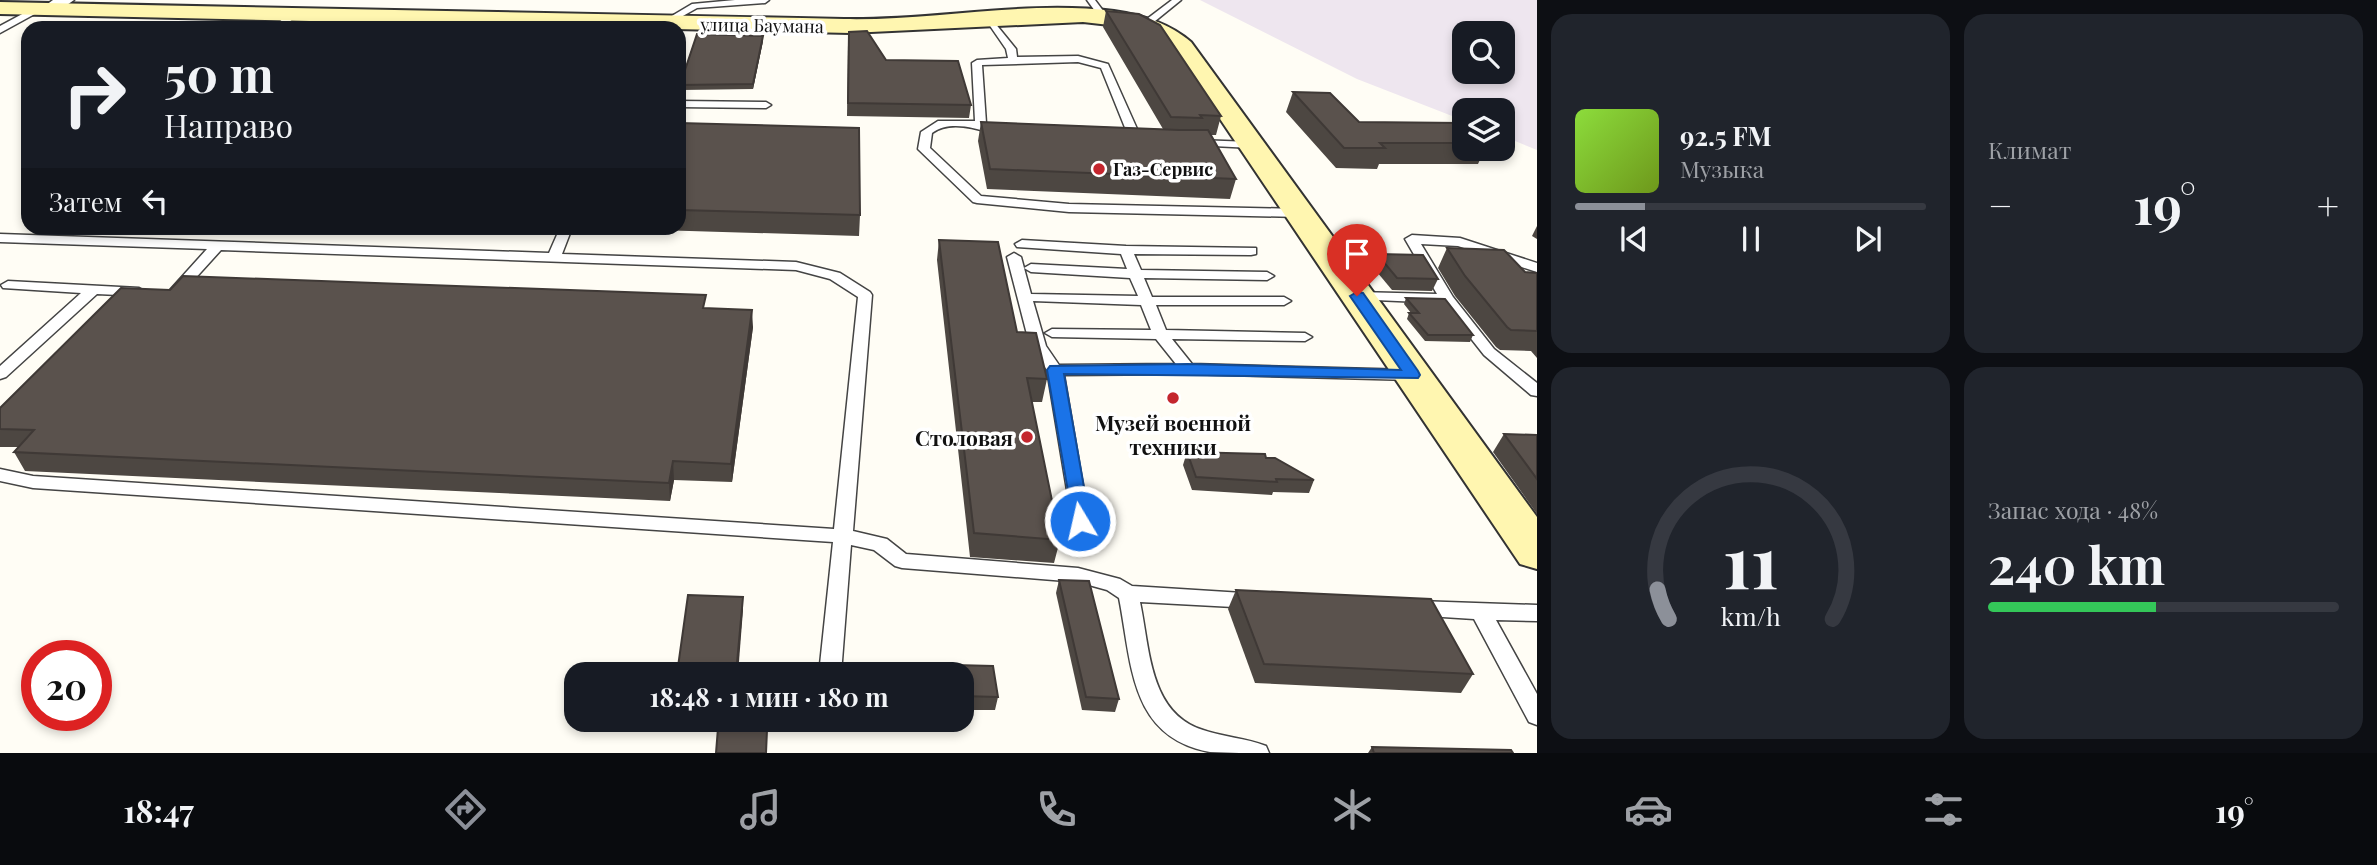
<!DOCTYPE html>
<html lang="ru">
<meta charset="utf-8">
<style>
:root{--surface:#171b24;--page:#20242c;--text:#f1f3f6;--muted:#9ea1a6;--line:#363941;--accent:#8c9099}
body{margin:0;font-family:"Playfair Display",serif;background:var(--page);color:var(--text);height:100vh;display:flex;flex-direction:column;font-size:26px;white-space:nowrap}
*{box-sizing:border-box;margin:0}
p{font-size:23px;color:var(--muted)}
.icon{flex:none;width:38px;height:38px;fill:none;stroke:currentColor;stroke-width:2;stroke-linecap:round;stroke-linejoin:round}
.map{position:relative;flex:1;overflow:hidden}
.drawer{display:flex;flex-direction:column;gap:14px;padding:14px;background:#0d0f14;width:840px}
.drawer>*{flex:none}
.hud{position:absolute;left:21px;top:21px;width:665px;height:214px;border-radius:21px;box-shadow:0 4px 10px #0003;background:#171b24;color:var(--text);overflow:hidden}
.fabs{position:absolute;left:1452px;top:21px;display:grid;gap:14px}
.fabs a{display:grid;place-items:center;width:63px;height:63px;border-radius:14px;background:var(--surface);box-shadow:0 4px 10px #0003;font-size:35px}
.speed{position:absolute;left:21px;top:640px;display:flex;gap:14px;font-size:35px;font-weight:700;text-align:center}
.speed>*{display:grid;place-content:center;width:91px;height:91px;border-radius:50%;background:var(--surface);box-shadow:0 4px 10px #0003;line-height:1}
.speed .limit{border:10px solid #d22;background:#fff;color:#111}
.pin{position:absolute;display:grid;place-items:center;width:60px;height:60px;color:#fff;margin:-72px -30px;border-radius:50% 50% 50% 0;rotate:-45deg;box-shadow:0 0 7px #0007}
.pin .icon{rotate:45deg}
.me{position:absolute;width:77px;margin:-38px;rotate:351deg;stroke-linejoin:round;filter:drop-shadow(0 0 5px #0008)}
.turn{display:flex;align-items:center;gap:24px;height:147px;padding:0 28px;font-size:32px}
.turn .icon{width:91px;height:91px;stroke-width:2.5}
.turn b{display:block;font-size:49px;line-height:60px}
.then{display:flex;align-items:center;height:66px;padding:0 28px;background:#0003;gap:14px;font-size:26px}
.big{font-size:52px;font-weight:700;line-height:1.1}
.drawer .widget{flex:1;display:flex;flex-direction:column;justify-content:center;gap:10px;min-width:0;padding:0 24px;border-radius:21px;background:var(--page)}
.drawer .dial{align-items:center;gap:0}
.dial svg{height:182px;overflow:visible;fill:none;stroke:var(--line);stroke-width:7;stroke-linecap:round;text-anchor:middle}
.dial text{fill:var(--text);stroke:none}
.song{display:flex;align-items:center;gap:21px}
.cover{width:84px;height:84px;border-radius:10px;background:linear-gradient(135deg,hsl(90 70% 55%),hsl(80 70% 35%))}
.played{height:7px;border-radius:4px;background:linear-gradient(90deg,var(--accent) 20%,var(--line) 20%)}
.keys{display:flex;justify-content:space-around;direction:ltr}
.heat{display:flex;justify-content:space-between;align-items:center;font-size:38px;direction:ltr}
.charge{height:10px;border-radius:5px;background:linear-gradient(90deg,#34c759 48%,var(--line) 0)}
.drawer .tiles{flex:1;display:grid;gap:14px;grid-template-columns:repeat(2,1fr)}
.trip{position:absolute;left:564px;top:662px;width:410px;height:70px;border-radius:21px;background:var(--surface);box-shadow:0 4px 10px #0003;font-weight:700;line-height:70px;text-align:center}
.tab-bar{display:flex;height:112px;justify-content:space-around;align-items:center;background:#090b0e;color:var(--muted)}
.tab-bar .icon{width:49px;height:49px}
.tab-bar .current{color:var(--accent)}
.tab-bar b{font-size:32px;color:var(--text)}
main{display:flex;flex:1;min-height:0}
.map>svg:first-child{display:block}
.industrial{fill:#eee6ef;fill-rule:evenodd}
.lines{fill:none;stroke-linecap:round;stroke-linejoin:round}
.lane-casing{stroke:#444;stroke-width:3}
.street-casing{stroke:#444;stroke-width:3}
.secondary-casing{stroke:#333;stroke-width:4}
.lane{fill:#fff;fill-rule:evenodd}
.street{fill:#fff;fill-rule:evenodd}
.secondary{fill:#fff6b0;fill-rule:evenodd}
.wall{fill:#4d4742}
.shaded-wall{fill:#3f3936}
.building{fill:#5a524d;stroke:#3f3936;stroke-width:2}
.route{fill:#1a73e8;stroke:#114b97;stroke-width:2}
.poi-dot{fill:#c4262e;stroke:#fff;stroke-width:2.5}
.labels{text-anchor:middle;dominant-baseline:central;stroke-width:7;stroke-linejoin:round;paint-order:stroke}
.far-street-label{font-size:18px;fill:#111;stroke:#fff}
.far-poi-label{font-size:18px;font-weight:bold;fill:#111;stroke:#fff;text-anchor:start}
.poi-label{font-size:21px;font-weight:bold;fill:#111;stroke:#fff}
</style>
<main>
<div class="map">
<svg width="1537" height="753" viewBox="0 0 1537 753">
<rect width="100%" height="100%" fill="#fffdf5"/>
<path class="industrial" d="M1200,0H1537V150L1503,136V110H1465V121L1357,79ZM1465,33H1503V72H1465Z"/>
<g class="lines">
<defs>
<g id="lane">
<polygon points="735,0 769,0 765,3 697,8 667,25 660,23 692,4"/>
<polygon points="1087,0 1095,0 1107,16 1106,18 1100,18"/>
<polygon points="1172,0 1181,0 1149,26 1143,26 1143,22"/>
<polygon points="39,5 43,8 42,10 0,33 0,26"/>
<polygon points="291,12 298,14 283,28 272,28"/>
<path d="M990,17L1016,49L1017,57L1078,56L1108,64L1142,140L1136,143L1130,140L1101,68L1078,62L982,65L986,123L996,130L990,133C973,127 948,121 932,133L930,148L981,196L1069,204L1299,209L1305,213L1299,217L1069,212L977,203L973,202L918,149L921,132L938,121H975L972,63L977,60L1008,58L1006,49L986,20Z"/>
<polygon points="679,101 766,102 771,105 766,108 679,107"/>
<polygon points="1197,140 1252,142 1258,145 1252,148 1193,145 1193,141"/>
<path d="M560,228H572L562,254L796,262L840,273L870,292L872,295L853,531L887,539L906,554L1078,568L1120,579L1132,586L1259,594L1262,600L1259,606L1252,608L1140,602C1150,649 1149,713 1203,730C1223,737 1246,738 1266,746L1269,753C1250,753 1229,753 1210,752C1129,737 1132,663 1119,598L1107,590L1078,582L902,568L895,566L874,550L851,545L841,674H819L833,542L33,488L0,481V469L33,476L834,529L858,297L830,279L796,270L221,250L182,293L177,294L170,290L207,249L0,242V234L549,253Z"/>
<polygon points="1412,235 1460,238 1537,263 1537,272 1458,246 1421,244 1453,297 1494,349 1537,383 1537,396 1531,395 1484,355 1443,303 1352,299 1350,296 1357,292 1437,294 1405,239"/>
<path d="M1022,240L1126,246L1256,248V254L1251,255L1134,254L1141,270L1267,272L1274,276L1267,280L1144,278L1152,297H1284L1291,301L1284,305H1156L1166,330L1305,333L1312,337L1305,341L1172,339L1192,364L1412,370L1420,375L1412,380L1188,374L1064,375L1089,521L1087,526H1073L1047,370L1030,346L1007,257L1014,253L1021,257L1031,294L1138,296L1130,278L1031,272L1024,268L1031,264L1127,269L1121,254L1017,247L1015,244ZM1033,301L1141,305L1151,330L1052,329L1045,333L1052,337L1156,339L1176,364L1059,365L1046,346Z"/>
<polygon points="8,281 139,288 146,292 139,296 97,294 6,377 0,379 0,366 81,293 3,288 1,285"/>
<polygon points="1418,601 1537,605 1537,621 1496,620 1537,694 1537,725 1529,722 1474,619 1411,615 1408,609 1411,603"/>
</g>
<polygon id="street" points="53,0 74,0 57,12 45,12 42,8"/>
<path id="secondary" d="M0,2C281,8 562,13 844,19C933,21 1025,0 1114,11C1143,15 1169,23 1191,42L1537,517V569L1520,564L1175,52L1163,42L1136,28L1083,22L850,33L0,14Z"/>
</defs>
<use href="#lane" class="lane-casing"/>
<use href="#street" class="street-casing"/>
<use href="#secondary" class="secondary-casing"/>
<use href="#lane" class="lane"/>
<use href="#street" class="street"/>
<use href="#secondary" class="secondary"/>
</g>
<g class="wall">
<polygon points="1106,11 1221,116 1216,135 1211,135 1236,179 1230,199 987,189 978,141 981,122 1163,129 1103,27"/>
<polygon points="763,41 753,89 681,90 680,85"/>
<polygon points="848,44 886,60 971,105 969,118 847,116"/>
<polygon points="1293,92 1359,122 1465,125 1465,149 1485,149 1478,164 1379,164 1377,169 1336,168 1286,112"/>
<polygon points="679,123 860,215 859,236 590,228 679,228"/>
<polygon points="1537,226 1537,239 1532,236"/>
<polygon points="223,228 310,228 305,233 224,231"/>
<polygon points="939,240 1017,332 1047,379 1042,402 1032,402 1060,540 1054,563 970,557 937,260"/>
<polygon points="1447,248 1525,272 1537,273 1537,358 1531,351 1500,350 1496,347 1455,296 1438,268"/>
<polygon points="1377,254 1438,279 1432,291 1392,290 1372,266"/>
<polygon points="1406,298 1473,335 1470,342 1425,341 1407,319 1409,313 1411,313 1404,304"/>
<polygon points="706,308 753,327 732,482 674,480 670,501 25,471 14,452 18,447 0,447 0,408"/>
<polygon points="1504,434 1537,435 1537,514 1493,452"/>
<polygon points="1187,452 1266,458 1314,480 1309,493 1273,492 1272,495 1192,490 1183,465"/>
<polygon points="1059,580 1119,699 1115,712 1082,710 1056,593"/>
<polygon points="1236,590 1473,674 1461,693 1255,683 1228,609"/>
<polygon points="875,663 993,666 998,697 995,710 961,710 961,674 874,674"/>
<polygon points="1372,747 1513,753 1368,753"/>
</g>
<g class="shaded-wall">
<polygon points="763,36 763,41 753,89 753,84"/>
<polygon points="303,228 310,228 305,233"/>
<polygon points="752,310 753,327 732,482 731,464"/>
<polygon points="673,461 674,480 670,501 669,483"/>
<polygon points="743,597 743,610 738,674 736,674"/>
</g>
<g class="building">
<polygon points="1106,11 1139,14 1160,25 1221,116 1200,115 1202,118 1171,117"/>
<polygon points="384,27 408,27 408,28 383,28"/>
<polygon points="867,31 886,60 958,61 971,105 848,103 849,32"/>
<polygon points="697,34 763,36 753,84 680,85"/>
<polygon points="1293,92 1330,93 1359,122 1462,123 1465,125 1465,143 1380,143 1385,148 1344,148"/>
<polygon points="981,122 1179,130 1208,130 1236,179 990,169"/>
<polygon points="679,123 859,128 860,215 679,210"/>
<polygon points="939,240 998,242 1017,332 1036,333 1047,379 1027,378 1060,540 974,533"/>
<polygon points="1447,248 1504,250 1525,272 1537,273 1537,331 1511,330 1507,327 1465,276"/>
<polygon points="1377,254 1423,255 1438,279 1397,278"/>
<polygon points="183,276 706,295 703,308 752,310 731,464 673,461 669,483 14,452 34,430 0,429 0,408 121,288 170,290"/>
<polygon points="1406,298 1445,299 1473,335 1428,335 1409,313 1419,313"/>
<polygon points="1504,434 1537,435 1537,479"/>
<polygon points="1187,452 1265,454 1266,458 1275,458 1314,480 1276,479 1277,482 1196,477"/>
<polygon points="1059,580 1089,581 1119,699 1086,697"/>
<polygon points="1236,590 1431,599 1473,674 1264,664"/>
<polygon points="688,595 743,597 736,674 677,674"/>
<polygon points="875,663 993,666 998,697 961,696 961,674 876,674"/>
<polygon points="718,728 767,730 766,753 716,753"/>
<polygon points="1372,747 1511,750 1513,753 1374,753"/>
</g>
<polygon class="route" points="1357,292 1363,293 1418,371 1420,375 1418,378 1064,374 1090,521 1087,526 1074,526 1047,370 1050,366 1188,364 1401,370 1350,296"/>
<g class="poi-dot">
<circle cx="1099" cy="169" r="7"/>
<circle cx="1173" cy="398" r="7"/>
<circle cx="1027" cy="437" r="7"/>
</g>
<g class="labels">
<g class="far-street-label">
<text transform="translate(762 25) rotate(1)">улица Баумана</text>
</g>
<g class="far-poi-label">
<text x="1113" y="169">Газ-Сервис</text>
</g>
<g class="poi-label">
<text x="1173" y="422">Музей военной<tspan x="1173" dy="24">техники</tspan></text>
<text x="1013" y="437" text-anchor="end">Столовая</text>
</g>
</g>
</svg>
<div class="fabs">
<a><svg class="icon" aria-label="search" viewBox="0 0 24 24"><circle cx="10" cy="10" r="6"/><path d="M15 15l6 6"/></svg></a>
<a><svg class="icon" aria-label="layers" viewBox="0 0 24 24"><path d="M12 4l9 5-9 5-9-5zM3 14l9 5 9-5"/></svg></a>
</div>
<div class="speed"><div class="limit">20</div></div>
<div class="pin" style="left:1357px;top:296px;background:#d93025"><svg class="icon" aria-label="arrive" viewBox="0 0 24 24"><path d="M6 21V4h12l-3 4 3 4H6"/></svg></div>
<svg class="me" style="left:1080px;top:521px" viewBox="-20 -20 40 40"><circle r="17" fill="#1a73e8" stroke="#fff" stroke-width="3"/><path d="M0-11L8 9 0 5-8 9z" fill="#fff"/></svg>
<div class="trip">18:48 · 1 мин · 180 m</div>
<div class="hud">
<div class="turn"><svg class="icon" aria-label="right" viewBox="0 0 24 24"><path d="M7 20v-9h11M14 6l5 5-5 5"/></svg><div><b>50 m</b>Направо</div></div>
<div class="then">Затем<svg class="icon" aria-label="left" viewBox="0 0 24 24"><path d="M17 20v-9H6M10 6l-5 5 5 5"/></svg></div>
</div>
</div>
<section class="drawer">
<div class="tiles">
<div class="widget">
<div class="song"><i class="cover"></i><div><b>92.5 FM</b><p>Музыка</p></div></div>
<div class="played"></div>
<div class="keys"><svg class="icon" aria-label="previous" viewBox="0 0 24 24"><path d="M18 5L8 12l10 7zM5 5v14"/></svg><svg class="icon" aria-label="pause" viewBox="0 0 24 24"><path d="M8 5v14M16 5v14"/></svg><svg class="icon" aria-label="next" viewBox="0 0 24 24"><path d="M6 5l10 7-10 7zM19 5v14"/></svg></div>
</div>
<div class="widget"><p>Климат</p>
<div class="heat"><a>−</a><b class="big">19°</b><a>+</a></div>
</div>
<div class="widget dial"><svg viewBox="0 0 100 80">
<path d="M14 69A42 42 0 1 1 86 69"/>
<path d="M14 69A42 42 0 0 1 9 56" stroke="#8c9099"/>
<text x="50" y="56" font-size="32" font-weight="700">11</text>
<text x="50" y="72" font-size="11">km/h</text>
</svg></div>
<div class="widget"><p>Запас хода · 48%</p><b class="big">240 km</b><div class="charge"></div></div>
</div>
</section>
</main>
<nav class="tab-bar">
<b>18:47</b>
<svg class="icon current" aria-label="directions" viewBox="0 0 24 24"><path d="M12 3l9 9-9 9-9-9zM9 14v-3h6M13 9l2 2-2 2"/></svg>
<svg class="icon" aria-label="music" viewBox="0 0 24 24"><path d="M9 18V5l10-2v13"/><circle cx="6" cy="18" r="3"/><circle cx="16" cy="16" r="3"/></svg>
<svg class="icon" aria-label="phone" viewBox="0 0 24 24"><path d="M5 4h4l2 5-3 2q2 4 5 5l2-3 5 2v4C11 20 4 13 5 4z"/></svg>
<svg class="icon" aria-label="climate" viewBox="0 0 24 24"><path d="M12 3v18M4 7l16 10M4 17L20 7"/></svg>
<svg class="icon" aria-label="car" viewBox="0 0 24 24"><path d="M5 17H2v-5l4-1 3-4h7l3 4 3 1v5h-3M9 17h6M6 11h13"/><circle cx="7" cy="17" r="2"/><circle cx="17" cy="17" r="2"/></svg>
<svg class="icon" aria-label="filters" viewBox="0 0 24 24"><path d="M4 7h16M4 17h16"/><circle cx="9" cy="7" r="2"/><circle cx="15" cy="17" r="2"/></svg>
<b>19°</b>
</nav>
